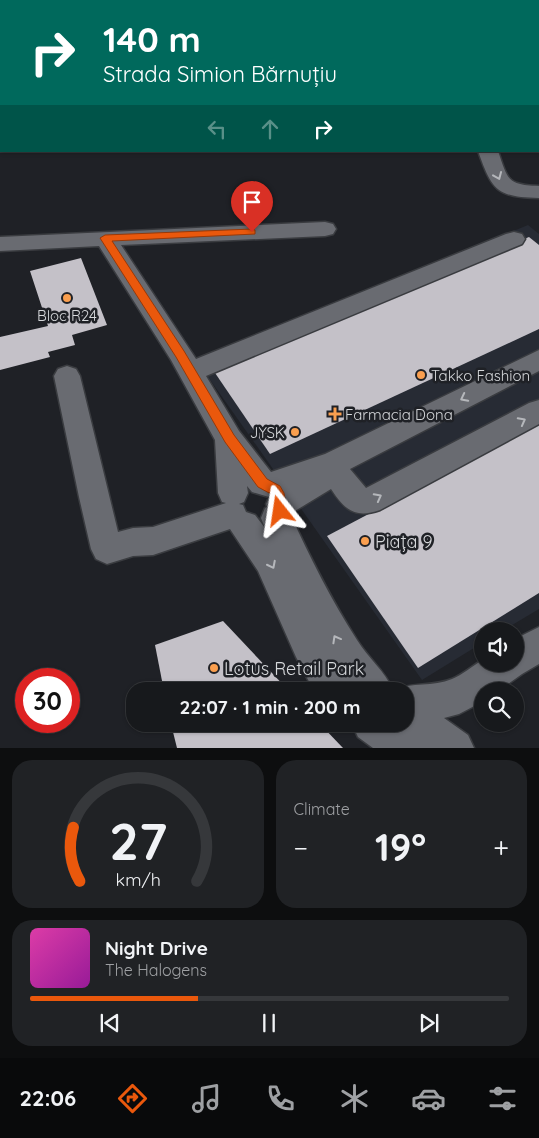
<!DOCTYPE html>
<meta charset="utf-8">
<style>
:root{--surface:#17191c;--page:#202225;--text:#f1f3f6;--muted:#9ea0a3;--line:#36383b;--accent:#ea580c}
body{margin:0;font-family:Quicksand,sans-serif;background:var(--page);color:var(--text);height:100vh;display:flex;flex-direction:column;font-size:19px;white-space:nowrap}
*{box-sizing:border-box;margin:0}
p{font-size:16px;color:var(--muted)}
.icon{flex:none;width:28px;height:28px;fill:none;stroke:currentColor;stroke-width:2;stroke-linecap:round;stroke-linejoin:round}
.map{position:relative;height:748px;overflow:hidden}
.drawer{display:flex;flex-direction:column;gap:12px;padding:12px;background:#0d0e0f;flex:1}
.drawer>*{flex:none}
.banner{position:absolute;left:0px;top:0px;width:540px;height:152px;box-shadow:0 1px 4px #0004,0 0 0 1px var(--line);background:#00695c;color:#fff;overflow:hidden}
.tools{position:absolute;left:474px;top:622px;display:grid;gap:10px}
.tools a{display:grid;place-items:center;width:50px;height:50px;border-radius:50%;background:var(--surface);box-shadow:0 1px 4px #0004,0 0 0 1px var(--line);font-size:25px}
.speed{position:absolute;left:15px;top:668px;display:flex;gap:10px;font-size:25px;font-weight:700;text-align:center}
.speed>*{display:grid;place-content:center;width:65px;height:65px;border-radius:50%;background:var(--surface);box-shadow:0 1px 4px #0004,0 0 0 1px var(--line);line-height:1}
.speed .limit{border:8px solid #d22;background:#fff;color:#111}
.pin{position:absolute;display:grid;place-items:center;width:42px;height:42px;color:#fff;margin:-51px -21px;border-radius:50% 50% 50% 0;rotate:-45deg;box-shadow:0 0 5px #0007}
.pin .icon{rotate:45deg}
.me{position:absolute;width:55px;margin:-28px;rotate:345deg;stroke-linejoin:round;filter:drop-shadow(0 0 4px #0008)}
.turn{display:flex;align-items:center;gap:18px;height:105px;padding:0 20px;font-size:22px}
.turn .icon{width:65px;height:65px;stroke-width:2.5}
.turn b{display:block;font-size:35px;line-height:42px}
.lanes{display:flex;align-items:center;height:48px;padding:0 20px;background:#0003;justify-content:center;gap:25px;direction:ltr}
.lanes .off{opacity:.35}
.big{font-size:38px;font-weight:700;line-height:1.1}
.drawer .tile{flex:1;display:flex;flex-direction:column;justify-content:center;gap:8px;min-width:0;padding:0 18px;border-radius:20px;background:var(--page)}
.drawer .dial{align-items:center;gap:0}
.dial svg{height:130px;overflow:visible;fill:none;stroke:var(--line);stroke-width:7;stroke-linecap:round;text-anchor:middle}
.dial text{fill:var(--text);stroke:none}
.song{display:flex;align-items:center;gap:15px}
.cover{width:60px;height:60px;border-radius:8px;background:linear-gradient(135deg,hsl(320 70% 55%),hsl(300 70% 35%))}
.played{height:5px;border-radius:2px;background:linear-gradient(90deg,var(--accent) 35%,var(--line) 35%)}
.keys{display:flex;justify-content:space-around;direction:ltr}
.heat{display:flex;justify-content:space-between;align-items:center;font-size:28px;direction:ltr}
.drawer .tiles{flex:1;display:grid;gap:12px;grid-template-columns:1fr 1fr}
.tile:last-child{grid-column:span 2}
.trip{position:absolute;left:126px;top:682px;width:288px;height:50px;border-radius:20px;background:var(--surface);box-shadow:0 1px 4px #0004,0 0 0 1px var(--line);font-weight:700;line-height:50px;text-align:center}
.dock{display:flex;height:80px;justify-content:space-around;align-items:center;background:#090a0b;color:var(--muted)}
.dock .icon{width:35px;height:35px}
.dock .active{color:var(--accent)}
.dock b{font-size:22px;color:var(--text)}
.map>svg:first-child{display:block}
.built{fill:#272b34}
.building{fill:#c4c1c8}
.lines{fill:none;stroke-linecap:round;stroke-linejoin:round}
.minor-casing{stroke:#3a3c40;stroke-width:3}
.major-casing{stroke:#3a3c40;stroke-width:30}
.minor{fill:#696b71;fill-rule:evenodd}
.major{stroke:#437fa5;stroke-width:28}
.oneway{stroke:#b5b7bb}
.route{fill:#ea580c;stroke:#983908}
.poi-dot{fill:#fa9f4f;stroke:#1f2126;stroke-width:2}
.labels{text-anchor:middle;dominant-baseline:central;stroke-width:5;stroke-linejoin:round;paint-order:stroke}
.poi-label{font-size:15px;fill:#d6d8db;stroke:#1f2126;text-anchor:start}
.near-poi-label{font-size:18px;fill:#d6d8db;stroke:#1f2126;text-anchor:start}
</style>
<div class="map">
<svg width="539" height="748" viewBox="0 0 539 748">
<rect width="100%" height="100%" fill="#1f2126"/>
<polygon class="built" points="528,225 539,234 539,609 502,631 482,631 482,643 422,680 196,360"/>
<g class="building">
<polygon points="529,237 539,245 539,329 270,454 211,367"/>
<polygon points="81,258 107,325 72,335 75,345 48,352 50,357 0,370 0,337 48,326 30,271"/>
<polygon points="539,424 539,593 418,668 327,536"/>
<polygon points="223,621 289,691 164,691 155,645"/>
<polygon points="171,724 320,724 343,748 177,748"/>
</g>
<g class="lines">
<defs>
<g id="minor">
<rect x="420" y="0" width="14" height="1"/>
<rect x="0" y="25" width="1" height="10"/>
<path d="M478,151H498C508,180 507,185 539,186V198C496,197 492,190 478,151Z"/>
<path d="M325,222L333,224L336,229L333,234L325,236L121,245L196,359L506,234L514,232L522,234L525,239L522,244L206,376L239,431L271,472L325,454L539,350V371L350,469L366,488L529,403L539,400V424L380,510C355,519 345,510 331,489L290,514C310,557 331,600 357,640C368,658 385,671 393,690C412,682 433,687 452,679C462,675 473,666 482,660V664H515V639L539,627V664L522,674L498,691H482V702L459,714L444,718L468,735L474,748H373L358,737L352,724H405V691H314L296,657L258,571L230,529L153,555L133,556L107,564L96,559L91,549L79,497L54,376L58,369L67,366L76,369L80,376L118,532L133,528L153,527L226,503L222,502L218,493L215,440L171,360L99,246L0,251V237ZM247,486L252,492L269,497L266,504L267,507L265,508L261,518L265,528L255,515L246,512L243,505L239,504L244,502L248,493Z"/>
</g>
<polyline id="major" points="536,0 536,1"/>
</defs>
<use href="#minor" class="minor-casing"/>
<use href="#major" class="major-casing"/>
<use href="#minor" class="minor"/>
<use href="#major" class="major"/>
</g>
<defs><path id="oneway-chevron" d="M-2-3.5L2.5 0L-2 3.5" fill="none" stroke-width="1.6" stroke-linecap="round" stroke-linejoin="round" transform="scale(1.25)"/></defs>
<g class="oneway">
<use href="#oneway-chevron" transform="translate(498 176) rotate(67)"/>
<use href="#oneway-chevron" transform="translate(464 398) rotate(153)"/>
<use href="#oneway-chevron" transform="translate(522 421) rotate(-28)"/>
<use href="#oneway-chevron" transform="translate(378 497) rotate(-28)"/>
<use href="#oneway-chevron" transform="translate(272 565) rotate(63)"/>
<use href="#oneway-chevron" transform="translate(336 639) rotate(-119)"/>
</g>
<polygon class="route" points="252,229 255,230 255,234 112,241 184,351 234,435 267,479 280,486 284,493 287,511 285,515 280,517 275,515 271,494 258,487 225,442 176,357 100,238 105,235"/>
<g class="poi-dot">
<circle cx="67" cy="298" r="5"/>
<circle cx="421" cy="375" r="5"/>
<path d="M332.5 406.5h5v5h5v5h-5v5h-5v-5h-5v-5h5z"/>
<circle cx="295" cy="432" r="5"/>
<circle cx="365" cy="541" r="5"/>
<circle cx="214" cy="668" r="5"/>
</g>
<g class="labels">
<g class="poi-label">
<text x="67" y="315" text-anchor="middle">Bloc R24</text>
<text x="431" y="375">Takko Fashion</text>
<text x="345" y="414">Farmacia Dona</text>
<text x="285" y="432" text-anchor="end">JYSK</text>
</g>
<g class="near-poi-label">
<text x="375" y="541">Piața 9</text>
<text x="224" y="668">Lotus Retail Park</text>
</g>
</g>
</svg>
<div class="tools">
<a><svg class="icon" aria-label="sound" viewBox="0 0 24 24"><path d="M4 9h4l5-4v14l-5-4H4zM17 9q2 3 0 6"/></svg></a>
<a><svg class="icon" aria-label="search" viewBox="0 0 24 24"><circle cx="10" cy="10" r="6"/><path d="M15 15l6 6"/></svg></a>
</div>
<div class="speed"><div class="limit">30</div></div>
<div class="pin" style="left:252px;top:232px;background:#d93025"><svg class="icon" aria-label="arrive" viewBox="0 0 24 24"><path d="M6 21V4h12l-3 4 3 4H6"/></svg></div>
<svg class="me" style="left:280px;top:511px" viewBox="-20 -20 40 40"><path d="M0-17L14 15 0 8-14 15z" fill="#ea580c" stroke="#fff" stroke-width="4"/></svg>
<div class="trip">22:07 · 1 min · 200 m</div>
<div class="banner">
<div class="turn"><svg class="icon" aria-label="right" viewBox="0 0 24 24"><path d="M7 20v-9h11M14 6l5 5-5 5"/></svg><div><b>140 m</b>Strada Simion Bărnuțiu</div></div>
<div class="lanes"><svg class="icon off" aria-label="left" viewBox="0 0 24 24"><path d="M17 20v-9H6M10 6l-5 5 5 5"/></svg><svg class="icon off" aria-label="ahead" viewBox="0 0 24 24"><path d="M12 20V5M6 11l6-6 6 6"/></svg><svg class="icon" aria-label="right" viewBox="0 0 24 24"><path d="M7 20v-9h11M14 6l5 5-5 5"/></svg></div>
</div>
</div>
<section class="drawer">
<div class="tiles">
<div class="tile dial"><svg viewBox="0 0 100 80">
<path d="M14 69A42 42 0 1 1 86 69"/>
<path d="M14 69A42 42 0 0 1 10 36" stroke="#ea580c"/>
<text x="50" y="56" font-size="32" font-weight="700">27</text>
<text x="50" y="72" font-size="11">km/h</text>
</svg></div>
<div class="tile"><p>Climate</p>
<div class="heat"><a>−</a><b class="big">19°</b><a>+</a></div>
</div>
<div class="tile">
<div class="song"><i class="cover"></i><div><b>Night Drive</b><p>The Halogens</p></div></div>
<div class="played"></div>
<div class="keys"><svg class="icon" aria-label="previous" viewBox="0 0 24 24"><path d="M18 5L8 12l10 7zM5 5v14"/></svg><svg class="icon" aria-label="pause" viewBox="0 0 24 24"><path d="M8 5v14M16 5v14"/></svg><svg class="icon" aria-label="next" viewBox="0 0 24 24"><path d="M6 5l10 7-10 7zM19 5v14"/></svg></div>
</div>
</div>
</section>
<nav class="dock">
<b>22:06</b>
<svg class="icon active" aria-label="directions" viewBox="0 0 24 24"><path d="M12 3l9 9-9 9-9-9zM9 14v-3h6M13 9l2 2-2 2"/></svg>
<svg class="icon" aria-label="music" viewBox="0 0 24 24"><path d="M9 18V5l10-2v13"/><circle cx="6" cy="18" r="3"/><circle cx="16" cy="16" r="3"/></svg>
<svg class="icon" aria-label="phone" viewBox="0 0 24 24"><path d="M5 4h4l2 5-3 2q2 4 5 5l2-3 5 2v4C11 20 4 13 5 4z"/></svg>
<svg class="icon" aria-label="climate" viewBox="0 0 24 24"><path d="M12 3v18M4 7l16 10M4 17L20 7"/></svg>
<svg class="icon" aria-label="car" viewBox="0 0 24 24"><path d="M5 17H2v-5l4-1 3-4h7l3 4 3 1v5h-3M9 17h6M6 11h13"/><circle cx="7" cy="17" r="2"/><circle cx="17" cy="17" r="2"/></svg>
<svg class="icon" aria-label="filters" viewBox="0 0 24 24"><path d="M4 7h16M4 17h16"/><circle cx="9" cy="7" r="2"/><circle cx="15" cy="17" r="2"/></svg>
</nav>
